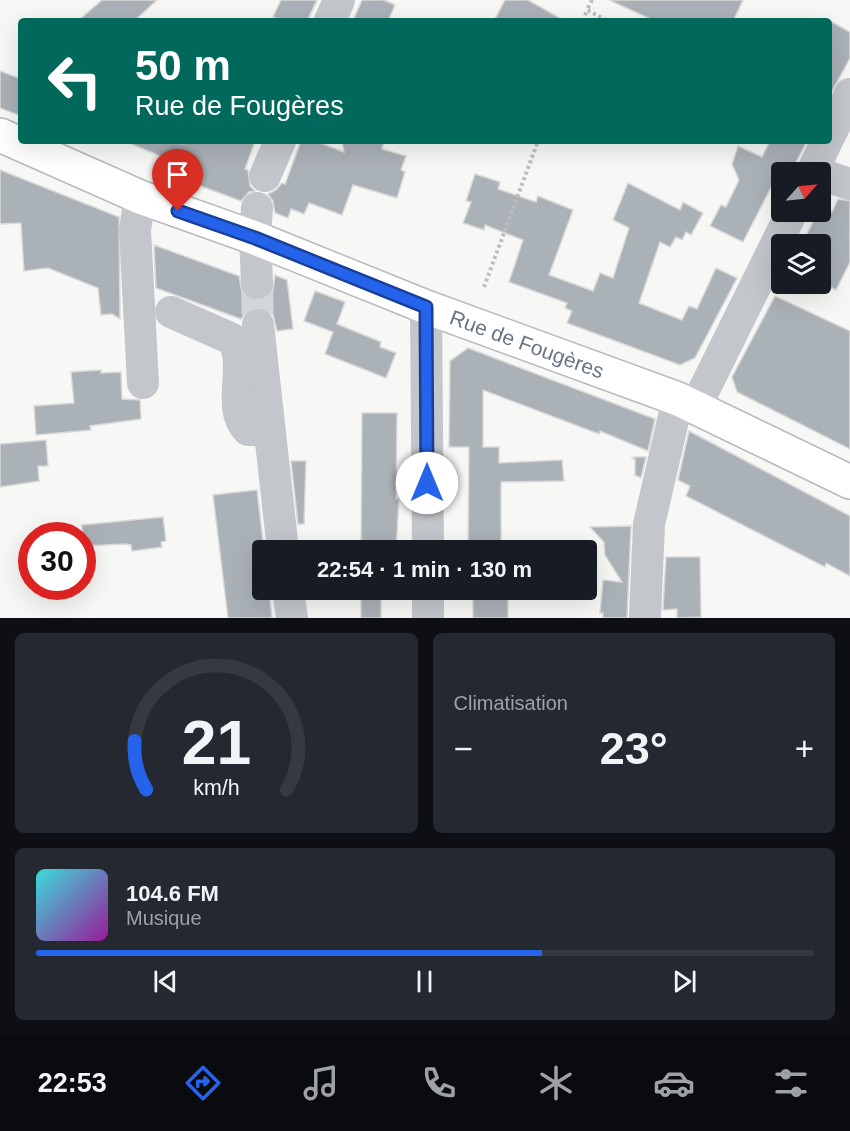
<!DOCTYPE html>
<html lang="fr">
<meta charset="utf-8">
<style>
:root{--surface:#171b24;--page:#242831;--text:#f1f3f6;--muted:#9ea1a6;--line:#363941;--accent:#2563eb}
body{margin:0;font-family:Arial,sans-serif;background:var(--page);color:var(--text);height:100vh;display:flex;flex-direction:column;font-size:22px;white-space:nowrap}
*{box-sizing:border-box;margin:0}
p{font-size:20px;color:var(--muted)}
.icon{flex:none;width:33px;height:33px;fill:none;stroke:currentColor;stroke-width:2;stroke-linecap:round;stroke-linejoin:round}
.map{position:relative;height:618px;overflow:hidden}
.details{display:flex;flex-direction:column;gap:15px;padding:15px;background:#0d0f14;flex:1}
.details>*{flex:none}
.banner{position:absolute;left:18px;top:18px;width:814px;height:126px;border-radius:6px;box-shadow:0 6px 24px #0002;background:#00695c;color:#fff;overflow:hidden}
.needle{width:39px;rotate:63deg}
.tools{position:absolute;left:771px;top:162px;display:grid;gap:12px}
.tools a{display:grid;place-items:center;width:60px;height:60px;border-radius:6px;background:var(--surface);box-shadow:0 6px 24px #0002;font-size:30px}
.speed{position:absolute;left:18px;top:522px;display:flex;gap:12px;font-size:30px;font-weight:700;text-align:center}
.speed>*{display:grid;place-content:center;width:78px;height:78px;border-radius:50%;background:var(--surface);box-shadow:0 6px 24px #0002;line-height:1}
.speed .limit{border:9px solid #d22;background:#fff;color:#111}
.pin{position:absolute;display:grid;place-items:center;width:51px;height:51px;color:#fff;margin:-62px -26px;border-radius:50% 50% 50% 0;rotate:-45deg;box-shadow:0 0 6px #0007}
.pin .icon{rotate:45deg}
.me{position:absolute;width:66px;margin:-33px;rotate:0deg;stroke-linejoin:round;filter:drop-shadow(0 0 4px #0008)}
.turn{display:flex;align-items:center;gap:21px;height:126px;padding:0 18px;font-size:27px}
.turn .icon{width:78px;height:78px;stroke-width:2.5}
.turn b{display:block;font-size:42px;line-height:51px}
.big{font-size:45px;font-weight:600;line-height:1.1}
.details .card{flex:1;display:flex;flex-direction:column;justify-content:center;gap:9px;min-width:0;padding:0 21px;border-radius:9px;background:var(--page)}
.details .dial{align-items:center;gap:0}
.dial svg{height:156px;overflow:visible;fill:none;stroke:var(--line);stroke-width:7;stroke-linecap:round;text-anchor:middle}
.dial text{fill:var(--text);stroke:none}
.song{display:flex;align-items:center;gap:18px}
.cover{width:72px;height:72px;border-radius:9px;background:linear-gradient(135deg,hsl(180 70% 55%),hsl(300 70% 35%))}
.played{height:6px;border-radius:3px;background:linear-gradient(90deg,var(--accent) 65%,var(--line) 65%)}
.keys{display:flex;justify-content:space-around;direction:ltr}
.heat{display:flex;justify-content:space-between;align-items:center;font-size:33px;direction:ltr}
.details .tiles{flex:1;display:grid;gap:15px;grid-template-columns:1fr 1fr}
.card:last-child{grid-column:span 2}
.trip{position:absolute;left:252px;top:540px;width:345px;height:60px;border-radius:6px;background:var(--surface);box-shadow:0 6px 24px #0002;font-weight:600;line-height:60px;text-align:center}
.menu{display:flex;height:96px;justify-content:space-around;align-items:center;background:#090b0e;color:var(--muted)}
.menu .icon{width:42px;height:42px}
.menu .selected{color:var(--accent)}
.menu b{font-size:27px;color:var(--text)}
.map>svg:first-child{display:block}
.building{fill:#aab1b7;stroke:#d9d9d7;stroke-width:1.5}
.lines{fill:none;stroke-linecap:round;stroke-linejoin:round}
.minor-tunnel{stroke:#d3d6d9;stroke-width:32;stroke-dasharray:32 16;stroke-linecap:butt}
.major-casing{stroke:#b6babe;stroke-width:36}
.path{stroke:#bbbdc0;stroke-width:4;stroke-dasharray:3 3;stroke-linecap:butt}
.minor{stroke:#c3c6ca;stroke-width:32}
.major{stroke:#fff;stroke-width:33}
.route-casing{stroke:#184099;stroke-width:15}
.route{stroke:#2563eb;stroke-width:10}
.labels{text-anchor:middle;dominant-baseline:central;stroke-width:6;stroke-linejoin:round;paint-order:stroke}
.street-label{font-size:21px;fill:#687584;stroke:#fff}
</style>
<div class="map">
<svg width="850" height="618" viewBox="0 0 850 618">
<rect width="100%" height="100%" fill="#f7f7f5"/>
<g class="building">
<polygon points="102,0 157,0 134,21 78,21"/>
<polygon points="281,0 317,0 307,21 285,21 273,17"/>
<polygon points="362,0 384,0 395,5 388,21 353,21"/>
<polygon points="505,0 528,0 565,21 494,21"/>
<polygon points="609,0 743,0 733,21 655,21"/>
<polygon points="830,21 850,32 850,58 830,95"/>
<polygon points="0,71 21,79 21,116 0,108"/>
<polygon points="124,141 175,141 182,144 187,141 255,141 245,169 248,170 250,186 255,191 249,192 241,201 187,181 192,169"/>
<polygon points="301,141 315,141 344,152 342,141 384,141 382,149 406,156 401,170 405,172 397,198 353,185 342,215 309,203 304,214 291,209 288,218 275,213 273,201 268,194 276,190 282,183 285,184"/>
<polygon points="770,141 807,141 791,172 779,172 743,242 710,226 721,205 726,207 739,180 732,164 738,146 762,157"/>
<polygon points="0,170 119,217 120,319 112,314 101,315 98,288 48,268 24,271 21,223 0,224"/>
<polygon points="475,174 500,182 498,189 536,202 538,196 573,210 549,275 593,291 600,273 613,278 629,228 613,220 628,183 680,210 683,202 703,213 691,235 686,232 682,240 676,237 670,247 660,242 639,303 682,320 689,306 697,309 716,268 737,278 695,358 680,365 567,323 572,311 565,308 567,303 509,282 523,240 485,225 484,230 463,223 471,202 466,201"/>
<polygon points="838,199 850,201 850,262 836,290 820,282 820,244 802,244 821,206 832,212"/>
<polygon points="154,245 239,276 242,292 249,299 258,301 267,298 273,291 275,275 287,280 293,329 277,331 273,315 265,308 255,307 248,310 241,319 156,288"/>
<polygon points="315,291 345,302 337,324 381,342 380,347 396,353 386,378 325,354 333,332 304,321"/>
<polygon points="775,296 850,331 850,449 737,392 732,377"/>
<polygon points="468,348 655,419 648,451 600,431 599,434 483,390 483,447 499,447 499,463 562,460 564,481 501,482 501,550 468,550 469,447 449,447 450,361"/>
<polygon points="101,370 101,373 121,372 122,399 140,400 141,419 90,426 91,430 36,435 34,406 74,403 71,372"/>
<polygon points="362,413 397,413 396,498 399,500 396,550 361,550"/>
<polygon points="689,431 850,516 850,576 826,563 825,567 686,496 690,486 678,480"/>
<polygon points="46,440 48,466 38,466 39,481 0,487 0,444"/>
<polygon points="635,457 646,457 641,478 635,475 635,459 632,458"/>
<polygon points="291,461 306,461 304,524 298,524"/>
<polygon points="257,490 264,550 262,590 269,590 272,618 228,618 213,495"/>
<polygon points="163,517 166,541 161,542 162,547 132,551 131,545 126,544 82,546 82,525"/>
<polygon points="631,526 627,618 603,618 603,613 600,613 603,580 622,582 605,555 604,542 590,527"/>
<polygon points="666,557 700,557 701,617 677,618 677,609 663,610"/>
<rect x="361" y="590" width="20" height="28"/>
<rect x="473" y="590" width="35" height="28"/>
</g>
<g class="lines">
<polyline class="minor-tunnel" points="257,283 258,325"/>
<defs>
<polyline id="major" points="0,135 140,197 255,238 426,307 678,399 850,482"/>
</defs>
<use href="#major" class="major-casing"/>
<g class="path">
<polyline points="592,0 587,10 608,21"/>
<polyline points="583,21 587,10"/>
<polyline points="484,287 538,141"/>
</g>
<g class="minor">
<polyline points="330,21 339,0"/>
<polyline points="830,135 850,94"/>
<polyline points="812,172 827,141"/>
<polyline points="820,174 850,184"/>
<polyline points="265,176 280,141"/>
<polyline points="140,197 135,230 143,383"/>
<polyline points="257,283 255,238 257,208"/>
<polyline points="426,307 428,550"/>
<path d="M171,312L232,339C250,365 225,407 248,430H268"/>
<polyline points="258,325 283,550"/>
<polyline points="696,406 792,212"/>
<polyline points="288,590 292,618"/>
<polyline points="428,590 428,618"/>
<polyline points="645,618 649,524 678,399"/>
</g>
<use href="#major" class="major"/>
</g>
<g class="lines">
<defs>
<polyline id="route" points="178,211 255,238 426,307 427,483"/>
</defs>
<use href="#route" class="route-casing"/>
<use href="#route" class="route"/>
</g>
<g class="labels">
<g class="street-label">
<text transform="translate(527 344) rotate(20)">Rue de Fougères</text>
</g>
</g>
</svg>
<div class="tools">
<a><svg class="needle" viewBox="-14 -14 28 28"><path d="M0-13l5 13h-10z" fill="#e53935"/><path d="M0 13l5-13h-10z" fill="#9ea1a6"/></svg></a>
<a><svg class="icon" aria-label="layers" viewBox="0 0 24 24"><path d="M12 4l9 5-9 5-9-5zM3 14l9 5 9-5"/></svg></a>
</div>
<div class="speed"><div class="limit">30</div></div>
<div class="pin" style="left:178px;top:211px;background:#d93025"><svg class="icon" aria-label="arrive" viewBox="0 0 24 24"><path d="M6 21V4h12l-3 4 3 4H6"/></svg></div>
<svg class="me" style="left:427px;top:483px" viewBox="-20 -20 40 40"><circle r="19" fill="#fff"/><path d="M0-13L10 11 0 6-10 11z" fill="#2563eb"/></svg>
<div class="trip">22:54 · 1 min · 130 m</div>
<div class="banner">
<div class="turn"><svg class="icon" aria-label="left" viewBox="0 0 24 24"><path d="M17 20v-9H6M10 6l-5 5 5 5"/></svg><div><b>50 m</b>Rue de Fougères</div></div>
</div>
</div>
<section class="details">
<div class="tiles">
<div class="card dial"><svg viewBox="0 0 100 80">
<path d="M14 69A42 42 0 1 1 86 69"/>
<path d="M14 69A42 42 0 0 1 8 44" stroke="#2563eb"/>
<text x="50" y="56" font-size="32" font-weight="700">21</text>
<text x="50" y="72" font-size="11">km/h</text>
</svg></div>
<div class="card"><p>Climatisation</p>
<div class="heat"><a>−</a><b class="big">23°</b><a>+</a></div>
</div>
<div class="card">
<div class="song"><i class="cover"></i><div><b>104.6 FM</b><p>Musique</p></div></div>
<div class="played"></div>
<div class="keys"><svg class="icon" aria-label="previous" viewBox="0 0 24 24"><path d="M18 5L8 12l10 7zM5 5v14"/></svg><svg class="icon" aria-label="pause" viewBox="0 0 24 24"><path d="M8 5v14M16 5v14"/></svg><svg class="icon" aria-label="next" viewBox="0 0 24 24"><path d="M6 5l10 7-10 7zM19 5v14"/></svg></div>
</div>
</div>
</section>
<nav class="menu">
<b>22:53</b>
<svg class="icon selected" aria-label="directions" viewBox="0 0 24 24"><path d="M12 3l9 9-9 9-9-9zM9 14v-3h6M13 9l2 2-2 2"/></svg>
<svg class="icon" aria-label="music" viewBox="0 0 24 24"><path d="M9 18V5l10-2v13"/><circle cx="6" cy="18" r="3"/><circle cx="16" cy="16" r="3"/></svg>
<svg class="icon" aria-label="phone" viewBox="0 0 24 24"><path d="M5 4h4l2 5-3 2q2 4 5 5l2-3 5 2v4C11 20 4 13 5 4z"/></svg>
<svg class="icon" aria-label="climate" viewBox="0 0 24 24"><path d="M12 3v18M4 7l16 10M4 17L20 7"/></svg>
<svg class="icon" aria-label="car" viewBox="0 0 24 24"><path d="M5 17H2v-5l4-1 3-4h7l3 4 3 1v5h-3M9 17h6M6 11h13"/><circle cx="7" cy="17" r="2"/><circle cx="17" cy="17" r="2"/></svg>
<svg class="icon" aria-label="filters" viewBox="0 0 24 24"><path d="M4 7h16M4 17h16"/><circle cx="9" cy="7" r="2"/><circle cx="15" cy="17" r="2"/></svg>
</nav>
